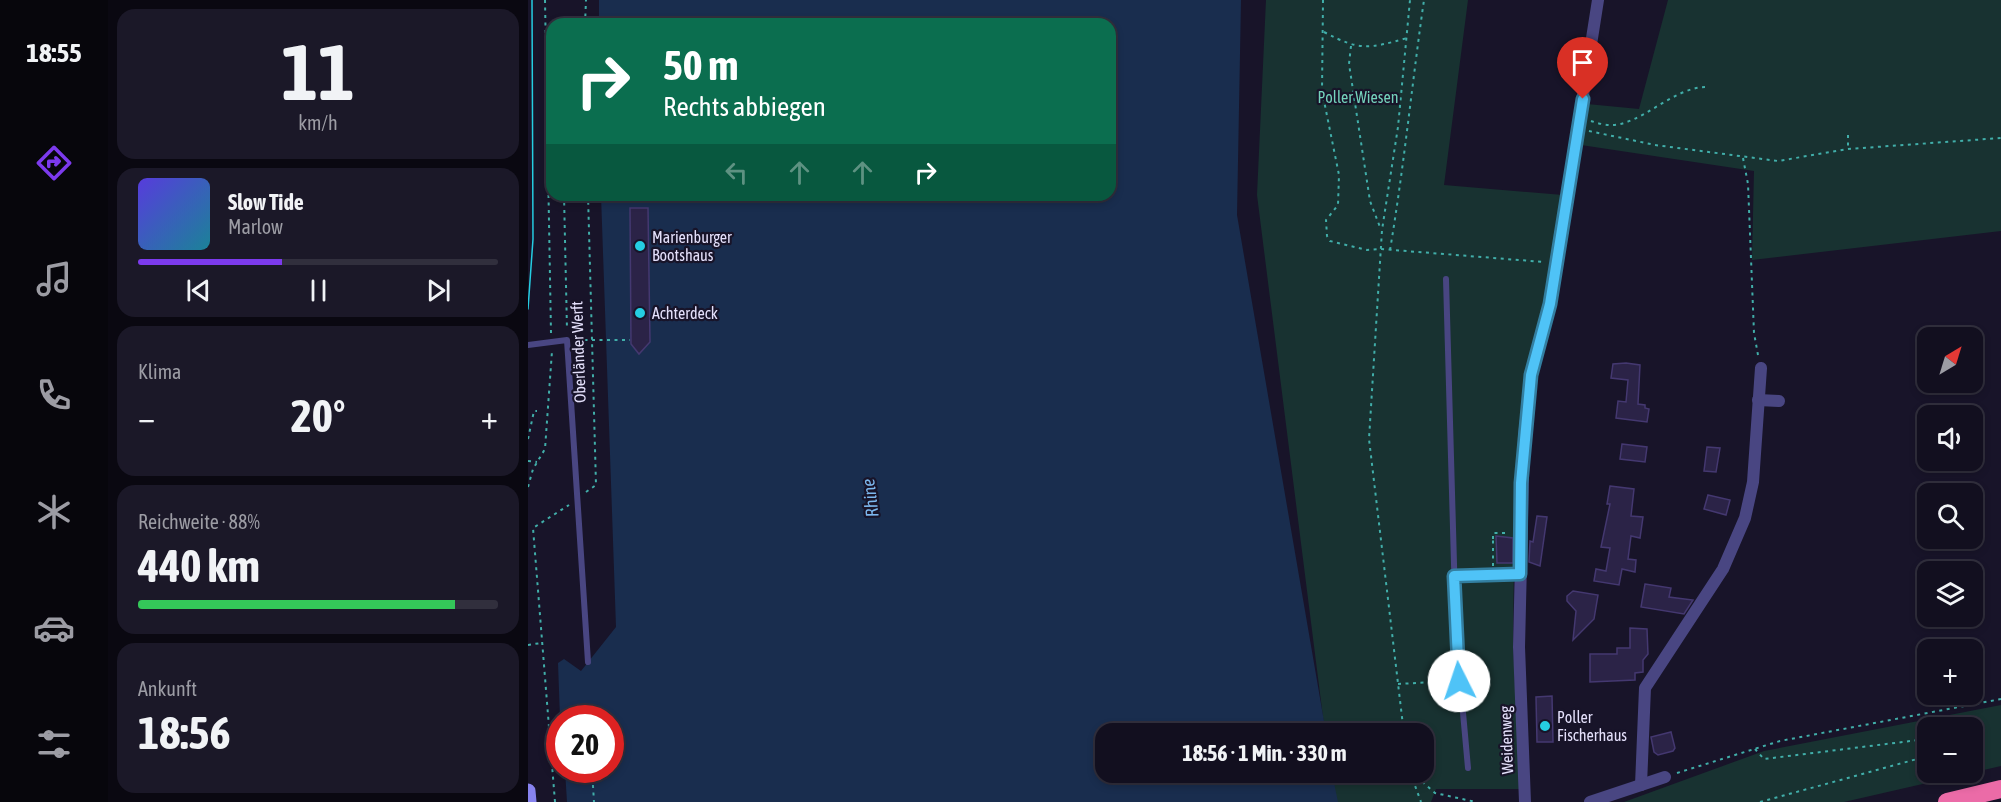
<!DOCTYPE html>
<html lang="de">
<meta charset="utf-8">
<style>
:root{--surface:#120f1f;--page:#1b1828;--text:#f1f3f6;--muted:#9c9ca4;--line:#312f3d;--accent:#7c3aed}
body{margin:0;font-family:"Asap Condensed",sans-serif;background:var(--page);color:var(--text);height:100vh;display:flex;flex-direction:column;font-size:22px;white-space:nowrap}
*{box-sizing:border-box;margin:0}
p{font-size:20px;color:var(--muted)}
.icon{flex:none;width:33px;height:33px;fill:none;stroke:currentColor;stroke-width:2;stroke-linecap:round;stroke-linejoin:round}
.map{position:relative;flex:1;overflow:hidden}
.side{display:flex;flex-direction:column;gap:9px;padding:9px;background:#0a0811;width:420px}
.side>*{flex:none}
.top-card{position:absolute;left:18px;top:18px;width:570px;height:183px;border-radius:18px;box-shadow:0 3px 9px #0003,0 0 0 2px var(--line);background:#0b6e4f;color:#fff;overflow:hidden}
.needle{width:39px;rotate:38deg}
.controls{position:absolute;left:1389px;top:327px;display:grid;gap:12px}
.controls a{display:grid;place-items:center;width:66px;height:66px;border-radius:12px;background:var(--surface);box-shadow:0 3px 9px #0003,0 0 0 2px var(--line);font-size:30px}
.speed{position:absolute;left:18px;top:705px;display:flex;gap:12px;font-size:30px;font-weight:700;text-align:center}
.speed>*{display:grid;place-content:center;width:78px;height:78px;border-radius:50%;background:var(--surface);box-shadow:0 3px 9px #0003,0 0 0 2px var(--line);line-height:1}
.speed .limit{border:9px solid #d22;background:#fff;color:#111}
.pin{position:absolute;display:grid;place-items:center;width:51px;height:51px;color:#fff;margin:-62px -26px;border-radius:50% 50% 50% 0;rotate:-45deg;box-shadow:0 0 6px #0007}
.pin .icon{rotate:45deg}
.me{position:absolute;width:66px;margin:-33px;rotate:356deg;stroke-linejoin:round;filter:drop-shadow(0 0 4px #0008)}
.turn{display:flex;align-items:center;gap:21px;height:126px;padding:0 18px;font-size:27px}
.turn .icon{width:78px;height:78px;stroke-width:2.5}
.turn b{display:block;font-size:42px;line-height:51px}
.lanes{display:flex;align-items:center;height:57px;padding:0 18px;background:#0003;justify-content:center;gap:30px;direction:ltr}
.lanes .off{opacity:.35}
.big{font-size:45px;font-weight:700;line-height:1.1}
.side .tile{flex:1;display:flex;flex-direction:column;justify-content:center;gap:9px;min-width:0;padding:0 21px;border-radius:18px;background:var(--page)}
.side .dial{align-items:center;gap:0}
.dial b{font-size:78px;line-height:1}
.song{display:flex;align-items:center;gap:18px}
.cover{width:72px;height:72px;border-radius:9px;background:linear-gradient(135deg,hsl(250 70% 55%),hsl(190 70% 35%))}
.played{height:6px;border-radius:3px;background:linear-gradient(90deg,var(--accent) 40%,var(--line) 40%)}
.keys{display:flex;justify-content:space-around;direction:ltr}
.heat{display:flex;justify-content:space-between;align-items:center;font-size:33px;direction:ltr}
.charge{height:9px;border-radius:4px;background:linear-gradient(90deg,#34c759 88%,var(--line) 0)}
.trip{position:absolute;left:567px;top:723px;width:339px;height:60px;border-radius:18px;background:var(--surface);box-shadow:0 3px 9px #0003,0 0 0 2px var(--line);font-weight:700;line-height:60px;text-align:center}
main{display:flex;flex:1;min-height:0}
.dock{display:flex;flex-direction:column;width:108px;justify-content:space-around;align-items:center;background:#07060c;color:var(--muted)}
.dock .icon{width:42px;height:42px}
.dock .on{color:var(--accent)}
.dock b{font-size:27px;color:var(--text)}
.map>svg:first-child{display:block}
.green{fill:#183231;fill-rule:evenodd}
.water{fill:#192d4e}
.building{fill:#2b2347;stroke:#443870;stroke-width:1.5}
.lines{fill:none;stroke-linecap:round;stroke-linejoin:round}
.path{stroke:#41aea9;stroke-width:2;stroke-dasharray:3 4.5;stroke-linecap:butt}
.lane{stroke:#494682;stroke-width:6}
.street{stroke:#494682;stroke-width:12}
.secondary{stroke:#8783ef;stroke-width:15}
.highway{stroke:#eb6ba7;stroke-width:18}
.tram{stroke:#25cde2;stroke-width:1.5}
.route-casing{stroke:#337fa1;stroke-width:15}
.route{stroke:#4fc3f7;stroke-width:10}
.poi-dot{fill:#25cde2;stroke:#181429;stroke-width:2}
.labels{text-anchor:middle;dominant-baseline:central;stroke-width:4.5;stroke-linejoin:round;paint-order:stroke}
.park-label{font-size:16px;fill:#74d3bc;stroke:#181429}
.poi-label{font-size:16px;fill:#e4e0fb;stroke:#181429;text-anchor:start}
.street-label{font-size:16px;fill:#e4e0fb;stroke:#181429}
.water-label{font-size:18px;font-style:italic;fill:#7cb7ee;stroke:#181429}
</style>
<main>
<nav class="dock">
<b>18:55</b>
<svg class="icon on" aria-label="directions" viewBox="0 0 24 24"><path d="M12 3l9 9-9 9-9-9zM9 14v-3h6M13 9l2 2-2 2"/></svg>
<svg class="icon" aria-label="music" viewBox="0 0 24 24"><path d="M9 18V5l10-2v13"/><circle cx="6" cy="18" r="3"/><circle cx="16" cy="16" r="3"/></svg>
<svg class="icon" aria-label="phone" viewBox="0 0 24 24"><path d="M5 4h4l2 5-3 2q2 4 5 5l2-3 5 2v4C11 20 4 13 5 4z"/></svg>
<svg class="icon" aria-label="climate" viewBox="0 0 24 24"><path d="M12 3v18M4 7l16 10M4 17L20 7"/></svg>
<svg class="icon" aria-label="car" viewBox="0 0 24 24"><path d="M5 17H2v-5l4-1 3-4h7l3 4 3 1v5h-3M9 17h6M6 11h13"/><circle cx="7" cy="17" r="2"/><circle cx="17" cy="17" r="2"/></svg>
<svg class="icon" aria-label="filters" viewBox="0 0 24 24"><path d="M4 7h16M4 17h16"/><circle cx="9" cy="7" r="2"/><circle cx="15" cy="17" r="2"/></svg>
</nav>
<section class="side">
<div class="tile dial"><b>11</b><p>km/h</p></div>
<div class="tile">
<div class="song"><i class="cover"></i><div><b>Slow Tide</b><p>Marlow</p></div></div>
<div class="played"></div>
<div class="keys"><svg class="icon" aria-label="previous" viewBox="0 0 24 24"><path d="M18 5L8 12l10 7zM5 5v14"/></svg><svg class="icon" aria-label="pause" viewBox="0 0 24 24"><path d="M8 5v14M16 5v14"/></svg><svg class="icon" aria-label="next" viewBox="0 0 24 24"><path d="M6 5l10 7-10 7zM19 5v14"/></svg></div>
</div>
<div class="tile"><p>Klima</p>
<div class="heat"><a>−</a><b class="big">20°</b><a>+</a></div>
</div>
<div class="tile"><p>Reichweite · 88%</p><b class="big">440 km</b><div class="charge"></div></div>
<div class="tile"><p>Ankunft</p><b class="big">18:56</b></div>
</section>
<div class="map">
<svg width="1473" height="802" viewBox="0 0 1473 802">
<rect width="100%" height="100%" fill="#181429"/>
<g class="green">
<polygon points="738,0 940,0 916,185 1035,195 991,450 988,500 990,537 986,555 985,644 992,789 908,789 903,802 806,802 802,773 896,772 896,734 797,733 729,195"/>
<polygon points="1140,0 1473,0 1473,231 1224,260 1226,171 1053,145 1059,104 1111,109"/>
<path d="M1473,705V766L1316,802H1096L1236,751ZM1400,728H1444V772H1400Z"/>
</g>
<polygon class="water" points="71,0 713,0 709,215 798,733 578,734 578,772 804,773 810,802 39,802 37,770 82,770 82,718 32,718 30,663 36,659 53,671 88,627 73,195 582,195 582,24 71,24"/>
<g class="building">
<polygon points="102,208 120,208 122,342 111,354 103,344"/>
<polygon points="1098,363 1112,365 1110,404 1117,405 1117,408 1121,409 1119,422 1088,418 1090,401 1098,402 1100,380 1083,378 1085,364"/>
<polygon points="1094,444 1119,447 1117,462 1092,459"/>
<polygon points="1179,447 1192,448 1188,472 1176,471"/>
<polygon points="1082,486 1106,489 1103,516 1115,517 1112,538 1103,536 1100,559 1108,560 1107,572 1094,569 1091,585 1066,581 1068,569 1078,571 1082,548 1073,547 1082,504 1079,504"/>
<polygon points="1180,495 1202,500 1198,515 1176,509"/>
<polygon points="1009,516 1019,517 1012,566 1001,562 1002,541 1005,542"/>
<polygon points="968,536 985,538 985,563 969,563"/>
<polygon points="1117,584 1143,588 1141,597 1165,600 1156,614 1113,607"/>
<polygon points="1045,591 1070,595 1066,619 1045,640 1048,611 1039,601 1039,596"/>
<polygon points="1102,628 1119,629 1120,654 1115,660 1115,672 1107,673 1107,680 1062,682 1062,654 1089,654 1089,648 1102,648"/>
<polygon points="1024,696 1025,742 1009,742 1008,697"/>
<polygon points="1143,732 1147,748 1145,751 1130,755 1126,752 1123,737"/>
</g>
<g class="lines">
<g class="path">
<polyline points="17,0 23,333"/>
<polyline points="795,0 794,91 811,175 810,205 798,220 799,236 802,241 839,250 853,249 1016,262"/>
<polyline points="57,24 58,0"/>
<path d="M796,32C832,51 840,49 879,38"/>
<polyline points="823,46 821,64 842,201 852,227"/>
<polyline points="17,55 24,55"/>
<path d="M1063,121C1069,123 1076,125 1082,125C1112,126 1144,88 1177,87"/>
<polyline points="1061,131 1127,145 1250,161 1320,149 1473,138"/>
<polyline points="1320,135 1320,149"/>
<polyline points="1215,158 1220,184 1226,333 1230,355"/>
<polyline points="36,195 39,330"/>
<path d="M862,250C876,167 884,83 896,0"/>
<polyline points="49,340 102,340"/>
<polyline points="0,439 6,411 9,411"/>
<polyline points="0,461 9,462"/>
<polyline points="0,487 5,469 17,449 24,351"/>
<polyline points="58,492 68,485 60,195"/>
<polyline points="965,539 965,533 980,533"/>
<polyline points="965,566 965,539 968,539"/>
<polyline points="0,645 13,643"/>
<polyline points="870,684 922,681"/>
<polyline points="876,734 841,439 854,230 870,127 882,0"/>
<polyline points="1227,749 1236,759 1391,740 1400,742"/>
<polyline points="1394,758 1400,760"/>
<polyline points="64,770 66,802"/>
<polyline points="882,772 893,802"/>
<polyline points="883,772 907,793 948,802"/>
<polyline points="1149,773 1252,741 1473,699"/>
<polyline points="27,802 5,528 41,505"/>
<polyline points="1232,802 1400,756"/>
</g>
<g class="lane">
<polyline points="918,279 928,635 940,768"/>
<polyline points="0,345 39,340 60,662"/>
<polyline points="926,576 992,574"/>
</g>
<g class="street">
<polyline points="1230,400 1251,401"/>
<polyline points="1113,785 1117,688 1195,569 1217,518 1225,482 1233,368"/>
<polyline points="997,802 991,647 996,436 1003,375 1022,305 1070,0"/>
<polyline points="1062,802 1137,777"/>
</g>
<polyline class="secondary" points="0,791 1,802"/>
<polyline class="highway" points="1419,802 1473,789"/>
<polyline class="tram" points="0,309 5,239 4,0"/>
</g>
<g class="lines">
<defs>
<polyline id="route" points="931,681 926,576 992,574 993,483 1003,375 1022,304 1055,99"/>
</defs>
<use href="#route" class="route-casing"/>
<use href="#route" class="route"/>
</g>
<g class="poi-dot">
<circle cx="112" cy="246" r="6"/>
<circle cx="112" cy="313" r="6"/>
<circle cx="1017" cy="726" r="6"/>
</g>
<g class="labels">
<g class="park-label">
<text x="830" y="97">Poller Wiesen</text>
</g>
<g class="poi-label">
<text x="124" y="237">Marienburger<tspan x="124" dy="18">Bootshaus</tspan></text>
<text x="124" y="313">Achterdeck</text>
<text x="1029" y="717">Poller<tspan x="1029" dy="18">Fischerhaus</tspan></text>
</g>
<g class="street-label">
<text transform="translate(50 352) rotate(-92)">Oberländer Werft</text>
<text transform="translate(978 740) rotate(-92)">Weidenweg</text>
</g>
<g class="water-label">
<text transform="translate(342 498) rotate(-97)">Rhine</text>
</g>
</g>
</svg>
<div class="controls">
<a><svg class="needle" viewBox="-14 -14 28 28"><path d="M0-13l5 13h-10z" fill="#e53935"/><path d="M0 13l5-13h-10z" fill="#9c9ca4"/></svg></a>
<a><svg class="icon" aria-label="sound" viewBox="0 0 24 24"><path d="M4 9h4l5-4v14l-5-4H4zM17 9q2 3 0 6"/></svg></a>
<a><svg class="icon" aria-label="search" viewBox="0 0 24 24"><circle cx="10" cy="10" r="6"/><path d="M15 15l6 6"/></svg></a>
<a><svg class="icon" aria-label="layers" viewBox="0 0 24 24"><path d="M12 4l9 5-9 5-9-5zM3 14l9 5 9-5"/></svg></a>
<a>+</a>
<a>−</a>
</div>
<div class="speed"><div class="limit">20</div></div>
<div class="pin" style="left:1055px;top:99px;background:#d93025"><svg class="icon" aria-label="arrive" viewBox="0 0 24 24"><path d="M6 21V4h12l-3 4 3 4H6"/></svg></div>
<svg class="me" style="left:931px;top:681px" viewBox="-20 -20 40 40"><circle r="19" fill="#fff"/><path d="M0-13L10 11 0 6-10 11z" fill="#4fc3f7"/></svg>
<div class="trip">18:56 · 1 Min. · 330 m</div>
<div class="top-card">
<div class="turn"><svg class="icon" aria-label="right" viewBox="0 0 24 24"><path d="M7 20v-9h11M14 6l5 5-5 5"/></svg><div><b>50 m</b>Rechts abbiegen</div></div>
<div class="lanes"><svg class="icon off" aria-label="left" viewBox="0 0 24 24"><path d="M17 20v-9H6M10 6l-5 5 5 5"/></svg><svg class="icon off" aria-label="ahead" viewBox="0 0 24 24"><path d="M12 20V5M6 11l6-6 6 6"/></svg><svg class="icon off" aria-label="ahead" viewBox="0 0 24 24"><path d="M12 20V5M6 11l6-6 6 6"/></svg><svg class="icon" aria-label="right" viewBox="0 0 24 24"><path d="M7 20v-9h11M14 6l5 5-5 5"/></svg></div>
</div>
</div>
</main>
